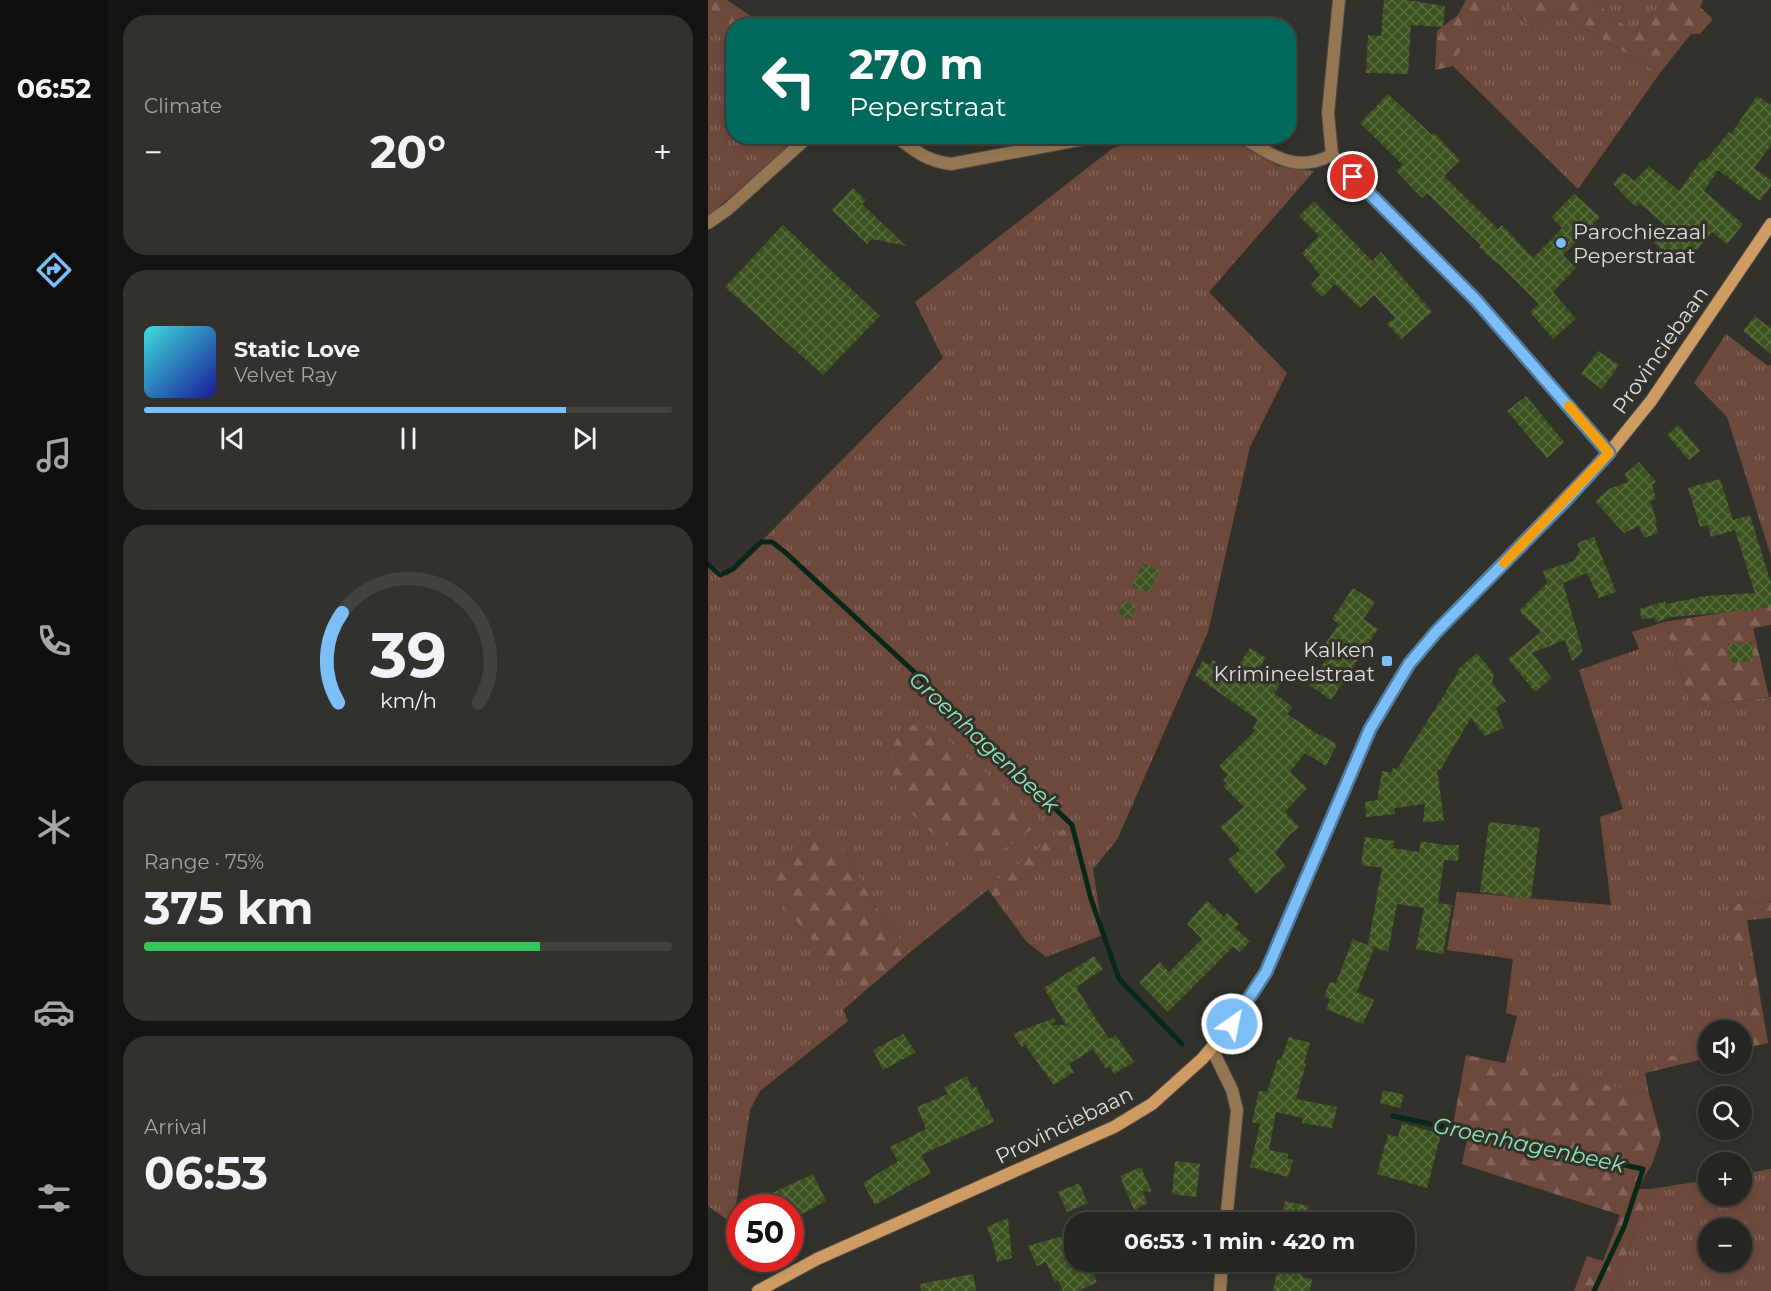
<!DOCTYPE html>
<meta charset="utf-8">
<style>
:root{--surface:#262521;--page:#32312e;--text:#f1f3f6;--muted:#a4a5a5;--line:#42423f;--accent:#7bbef8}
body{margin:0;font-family:Montserrat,sans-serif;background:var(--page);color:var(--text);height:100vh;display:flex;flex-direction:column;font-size:22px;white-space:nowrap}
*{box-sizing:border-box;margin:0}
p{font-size:20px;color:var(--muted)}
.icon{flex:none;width:33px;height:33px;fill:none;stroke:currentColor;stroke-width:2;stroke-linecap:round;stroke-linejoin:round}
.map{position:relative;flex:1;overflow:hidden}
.sheet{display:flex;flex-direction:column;gap:15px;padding:15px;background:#151412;width:600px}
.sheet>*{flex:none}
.guide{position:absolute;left:18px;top:18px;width:570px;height:126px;border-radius:24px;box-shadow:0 3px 9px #0003,0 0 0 2px var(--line);background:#00695c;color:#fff;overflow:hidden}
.fabs{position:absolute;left:990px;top:1020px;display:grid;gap:12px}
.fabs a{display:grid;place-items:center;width:54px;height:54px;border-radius:50%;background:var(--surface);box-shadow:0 3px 9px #0003,0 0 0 2px var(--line);font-size:30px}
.speed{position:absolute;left:18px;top:1194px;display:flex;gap:12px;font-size:30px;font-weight:700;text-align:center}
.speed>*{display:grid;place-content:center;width:78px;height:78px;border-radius:50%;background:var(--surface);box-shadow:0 3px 9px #0003,0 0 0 2px var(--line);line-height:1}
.speed .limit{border:9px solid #d22;background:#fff;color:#111}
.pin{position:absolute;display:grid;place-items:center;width:51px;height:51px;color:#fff;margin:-26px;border:3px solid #fff;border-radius:50%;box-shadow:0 2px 6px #0007}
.me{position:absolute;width:66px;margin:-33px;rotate:33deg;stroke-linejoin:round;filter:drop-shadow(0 0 4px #0008)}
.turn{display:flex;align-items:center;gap:21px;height:126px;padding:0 24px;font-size:27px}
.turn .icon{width:78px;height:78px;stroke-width:2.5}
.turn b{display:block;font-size:42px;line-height:51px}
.big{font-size:45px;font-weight:700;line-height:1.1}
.sheet .tile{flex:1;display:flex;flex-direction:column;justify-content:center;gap:9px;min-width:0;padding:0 21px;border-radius:24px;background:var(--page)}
.sheet .dial{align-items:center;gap:0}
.dial svg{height:156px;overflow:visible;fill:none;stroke:var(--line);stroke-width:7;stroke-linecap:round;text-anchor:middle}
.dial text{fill:var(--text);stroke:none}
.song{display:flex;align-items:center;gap:18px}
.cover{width:72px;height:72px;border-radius:9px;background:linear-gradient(135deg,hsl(180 70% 55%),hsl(240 70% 35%))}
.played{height:6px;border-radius:3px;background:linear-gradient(90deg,var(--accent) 80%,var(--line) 80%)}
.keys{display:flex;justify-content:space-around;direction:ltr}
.heat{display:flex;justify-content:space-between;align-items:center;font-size:33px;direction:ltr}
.charge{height:9px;border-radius:4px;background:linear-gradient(90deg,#34c759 75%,var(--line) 0)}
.trip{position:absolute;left:356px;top:1212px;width:351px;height:60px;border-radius:24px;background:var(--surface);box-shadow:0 3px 9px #0003,0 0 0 2px var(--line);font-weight:700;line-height:60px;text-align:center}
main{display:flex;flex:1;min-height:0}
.tab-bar{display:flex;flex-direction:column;width:108px;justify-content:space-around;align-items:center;background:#0f0f0d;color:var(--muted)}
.tab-bar .icon{width:42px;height:42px}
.tab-bar .current{color:var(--accent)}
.tab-bar b{font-size:27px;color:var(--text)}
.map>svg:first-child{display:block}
.grass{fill:url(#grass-tufts);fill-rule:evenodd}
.forest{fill:url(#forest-firs)}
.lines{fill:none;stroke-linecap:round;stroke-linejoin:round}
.stream{stroke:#072818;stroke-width:5}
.building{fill:url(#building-cross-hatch)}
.street-casing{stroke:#4e4d48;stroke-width:14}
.secondary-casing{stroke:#4e4d48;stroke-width:14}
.street{stroke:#957652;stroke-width:12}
.secondary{stroke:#ce9c62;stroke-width:12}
.route-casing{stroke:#507ca1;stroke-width:15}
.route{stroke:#7bbef8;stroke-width:10}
.slow{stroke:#f59e0b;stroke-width:10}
.poi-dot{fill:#7bbef8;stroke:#32312c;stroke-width:2}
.labels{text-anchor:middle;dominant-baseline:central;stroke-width:6;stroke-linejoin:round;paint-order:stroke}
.poi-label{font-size:21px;fill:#deddda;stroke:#32312c;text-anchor:start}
.street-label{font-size:21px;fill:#deddda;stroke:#32312c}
.water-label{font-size:22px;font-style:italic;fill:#8de5b3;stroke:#32312c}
</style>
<main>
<nav class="tab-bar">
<b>06:52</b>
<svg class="icon current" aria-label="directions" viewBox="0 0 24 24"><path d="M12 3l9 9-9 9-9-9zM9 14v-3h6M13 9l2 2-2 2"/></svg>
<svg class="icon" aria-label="music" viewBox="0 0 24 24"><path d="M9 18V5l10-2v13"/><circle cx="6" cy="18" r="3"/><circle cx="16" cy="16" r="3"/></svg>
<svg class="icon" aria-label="phone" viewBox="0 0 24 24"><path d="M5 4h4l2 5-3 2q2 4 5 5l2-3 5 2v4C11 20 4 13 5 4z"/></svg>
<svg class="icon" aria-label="climate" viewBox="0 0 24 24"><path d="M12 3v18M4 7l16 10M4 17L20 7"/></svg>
<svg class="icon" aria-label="car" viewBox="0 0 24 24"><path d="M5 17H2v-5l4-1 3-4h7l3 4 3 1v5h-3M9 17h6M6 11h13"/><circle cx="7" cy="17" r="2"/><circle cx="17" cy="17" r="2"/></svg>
<svg class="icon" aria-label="filters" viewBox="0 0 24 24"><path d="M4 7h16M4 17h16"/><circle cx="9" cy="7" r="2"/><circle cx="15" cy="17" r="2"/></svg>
</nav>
<section class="sheet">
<div class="tile"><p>Climate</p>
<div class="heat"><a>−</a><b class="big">20°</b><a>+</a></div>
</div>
<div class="tile">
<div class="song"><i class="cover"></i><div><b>Static Love</b><p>Velvet Ray</p></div></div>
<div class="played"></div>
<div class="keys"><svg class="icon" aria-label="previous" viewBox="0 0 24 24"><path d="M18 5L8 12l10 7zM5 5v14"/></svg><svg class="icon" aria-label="pause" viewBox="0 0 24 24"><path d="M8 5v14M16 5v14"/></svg><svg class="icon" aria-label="next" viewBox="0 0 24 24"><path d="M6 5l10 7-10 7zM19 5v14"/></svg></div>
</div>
<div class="tile dial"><svg viewBox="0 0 100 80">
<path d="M14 69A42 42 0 1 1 86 69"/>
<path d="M14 69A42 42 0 0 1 16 23" stroke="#7bbef8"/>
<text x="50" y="56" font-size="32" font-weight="700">39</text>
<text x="50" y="72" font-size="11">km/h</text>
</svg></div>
<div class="tile"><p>Range · 75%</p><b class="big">375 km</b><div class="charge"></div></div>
<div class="tile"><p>Arrival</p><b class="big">06:53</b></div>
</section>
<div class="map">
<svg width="1063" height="1291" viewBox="0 0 1063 1291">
<defs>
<pattern id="grass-tufts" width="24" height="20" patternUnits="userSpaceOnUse" patternTransform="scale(1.5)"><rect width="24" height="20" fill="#6d493c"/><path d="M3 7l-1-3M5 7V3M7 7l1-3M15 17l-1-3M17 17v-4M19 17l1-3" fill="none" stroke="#816358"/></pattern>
<pattern id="forest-firs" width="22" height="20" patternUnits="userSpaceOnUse" patternTransform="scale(1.5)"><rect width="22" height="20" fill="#6d493c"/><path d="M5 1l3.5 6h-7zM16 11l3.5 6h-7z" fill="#816358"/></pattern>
<pattern id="building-cross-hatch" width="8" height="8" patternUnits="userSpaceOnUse" patternTransform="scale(1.5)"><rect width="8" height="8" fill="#3d531f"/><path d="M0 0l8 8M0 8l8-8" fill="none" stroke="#596b3f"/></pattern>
</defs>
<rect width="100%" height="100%" fill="#32312c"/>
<g class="grass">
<polygon points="797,0 818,23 826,27 851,14 952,73 870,189 745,66 758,36 777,15"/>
<polygon points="884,0 959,0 926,33"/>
<polygon points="0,7 25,26 26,136 92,137 0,216"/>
<polygon points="445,137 520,137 570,166 606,171 501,292 579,373 542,447 500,632 409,840 385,869 395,935 338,957 318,941 287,899 366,839 359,826 201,953 161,896 136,849 94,844 54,877 150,997 135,1010 140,1021 52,1091 42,1110 25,1224 0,1206 0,561 19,576 235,358 207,302 405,148"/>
<polygon points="1018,334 1060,366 1063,365 1063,556 1019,417 986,383"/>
<polygon points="956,622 984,707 1063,697 1063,901 1021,905 1044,1036 1034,1039 1034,1030 1000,1030 1000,1047 935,1063 941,1094 797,1064 809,1016 798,1013 805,959 739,950 749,892 903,905 892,817 915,809 871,670 931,649 924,632"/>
<path d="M1063,1169V1291H903L908,1283L943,1189L1000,1180V1196H1034V1174ZM1000,1228H1034V1262H1000Z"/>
</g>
<g class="forest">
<polygon points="0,0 19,0 56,25 25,26 0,7"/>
<polygon points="758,0 884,0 926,33 959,0 995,0 992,7 1005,19 992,34 983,34 952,73 851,14 826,27 819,23 797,1 777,15 759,36 745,66 727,70 729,31 750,15"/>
<polygon points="1063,605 1063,625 1045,628 1061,697 984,707 956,622"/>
<path d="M204,725L216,727L236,737L333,821C311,840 289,858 259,861C243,847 224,834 209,819C190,799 174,763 190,737C193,732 199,729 204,725Z"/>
<polygon points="359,826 367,839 287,899 279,888"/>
<polygon points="121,836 136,849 161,896 201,953 150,997 53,877 94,844"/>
<polygon points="1063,901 1063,918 1039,920 1060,1043 1034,1049 1034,1039 1044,1035 1020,905"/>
<polygon points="1000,1047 1000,1058 937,1073 934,1063"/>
<polygon points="758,1055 941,1094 953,1138 944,1164 929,1189 943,1189 908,1283 903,1291 866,1291 879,1256 895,1261 912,1215 754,1164 760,1135 744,1130"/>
</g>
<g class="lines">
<g class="stream">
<polyline points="0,564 12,575 25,569 53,542 64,542 77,552 216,681 364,825 383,899 411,979 474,1044"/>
<polyline points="685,1116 935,1169 916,1227 886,1291"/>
</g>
</g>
<g class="building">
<polygon points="676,0 698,0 737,6 735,27 703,25 700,74 658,73 660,35 673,36"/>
<polygon points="680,94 724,135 726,133 752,160 736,176 790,229 794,225 825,258 854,228 843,217 866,194 892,217 855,255 868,268 845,292 868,319 845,339 822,312 831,304 789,262 788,263 771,247 773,245 719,193 714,198 688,171 695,165 652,123"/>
<polygon points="1049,96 1063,105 1063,145 1046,168 1063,180 1063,186 1052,201 1010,170 996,191 1035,224 1019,244 1004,232 974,267 946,243 959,227 932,203 928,207 905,184 915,172 926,181 941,166 971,191 994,159 997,161 1021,132 1023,134"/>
<polygon points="145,188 158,200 154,204 198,246 164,239 159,244 124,210"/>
<polygon points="606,201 664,261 673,252 724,312 693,339 679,324 687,318 666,295 652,308 627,284 614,297 603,285 612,275 594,253 611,236 591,216"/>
<polygon points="75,225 172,316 115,375 17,287"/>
<polygon points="1047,316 1063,329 1063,354 1035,331"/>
<polygon points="890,351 911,365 894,389 873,374"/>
<polygon points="818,396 856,442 839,458 799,411"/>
<polygon points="970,425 992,451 981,460 959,435"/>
<polygon points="931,462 948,482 944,485 948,499 942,501 949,522 947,523 950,533 936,538 931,526 916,533 887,501 901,489 920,482 917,474"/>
<polygon points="1012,479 1025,520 1042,515 1063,583 1063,606 1053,609 963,617 948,622 946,618 933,619 932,609 957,601 958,604 997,596 1047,593 1027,530 1003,537 1000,525 992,527 980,488"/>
<polygon points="886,537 908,592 891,598 879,573 855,583 875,652 864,661 857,640 824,653 844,678 827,692 800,659 833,632 811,611 839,583 835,571 866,561 872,550 869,543"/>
<polygon points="434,563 451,570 441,594 424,587"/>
<polygon points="645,588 667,602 655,619 670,629 623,700 601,685 620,657 612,651 631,624 624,619"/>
<polygon points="415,601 428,606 423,620 410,615"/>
<polygon points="1044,642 1045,661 1022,663 1020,644"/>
<polygon points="542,648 558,658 551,668 574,682 566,693 585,707 579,714 611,735 611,734 629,744 618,766 597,753 582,772 599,788 577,812 591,827 580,836 567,853 578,867 562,879 563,881 548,894 520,860 532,850 512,827 536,807 515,786 519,783 515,780 520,776 511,766 547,731 544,729 550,720 488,676 487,674 495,661 501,665 505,660 525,673"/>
<polygon points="769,653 786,674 784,683 798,701 788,708 796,728 777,736 763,718 732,770 729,769 736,821 715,822 717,804 686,808 687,814 658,817 657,802 669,800 674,771 683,773 685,768 689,769 751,671 749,670"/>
<polygon points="781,822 832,828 823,899 772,892"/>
<polygon points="657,837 686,841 685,848 711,852 713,841 735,845 751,845 750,861 736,860 730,903 744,905 735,954 708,949 716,908 689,904 680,952 660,945 674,868 653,865"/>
<polygon points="499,901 516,917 519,913 531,924 527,928 542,941 532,952 525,947 460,1012 431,982 452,962 461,972 494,939 479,924"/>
<polygon points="645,939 666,948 649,992 666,1000 655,1024 618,1009 622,999 616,997 622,982 628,983"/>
<polygon points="386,956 395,969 368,987 401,1039 408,1035 426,1062 406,1074 402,1067 398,1069 385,1049 361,1064 366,1072 346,1085 317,1045 314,1047 305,1034 346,1018 347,1021 342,1025 358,1025 336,988"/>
<polygon points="195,1034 208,1052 175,1070 165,1050"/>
<polygon points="581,1037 602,1043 596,1063 598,1064 588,1099 629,1107 624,1128 594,1123 595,1118 568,1112 561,1150 580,1154 579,1159 585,1160 580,1177 542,1167 552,1124 544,1122 551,1091 559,1092 570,1059 573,1060"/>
<polygon points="259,1076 264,1088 268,1086 278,1109 280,1108 286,1122 213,1155 223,1173 167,1205 155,1183 190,1161 182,1147 218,1129 209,1107 240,1094 236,1087"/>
<polygon points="675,1090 696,1095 692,1108 672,1103"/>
<polygon points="694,1123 733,1134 719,1188 669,1174 680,1134 690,1137"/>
<polygon points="467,1161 492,1164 488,1197 464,1194"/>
<polygon points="433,1167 444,1192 434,1191 440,1203 426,1210 412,1176"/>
<polygon points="105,1174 118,1201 96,1213 90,1215 82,1212 82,1208 32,1208"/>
<polygon points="371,1183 380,1203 359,1212 350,1192"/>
<polygon points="577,1201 601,1206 597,1222 572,1222"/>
<polygon points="300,1218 304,1258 289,1262 286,1246 279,1227"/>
<polygon points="366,1233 366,1262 380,1262 389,1282 371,1291 355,1291 350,1280 347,1282 338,1262 329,1266 320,1246"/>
<polygon points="571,1262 596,1268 594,1277 604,1279 602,1291 565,1291"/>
<polygon points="265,1274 268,1291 213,1291 212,1284"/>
</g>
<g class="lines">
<defs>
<g id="street">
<polyline points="631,0 620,113 624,155 767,299 901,453"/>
<path d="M187,136C207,151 219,161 243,164L392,136"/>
<path d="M532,136C565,155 586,174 624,155"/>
<polyline points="0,223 20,209 101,136"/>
<polyline points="504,1049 524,1090 529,1110 518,1222"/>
<polyline points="512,1291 514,1262"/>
</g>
<polyline id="secondary" points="50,1291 109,1259 406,1127 444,1104 494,1059 524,1024 558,972 662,729 701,665 729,631 901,453 943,401 1063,224"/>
</defs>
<use href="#street" class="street-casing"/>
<use href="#secondary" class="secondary-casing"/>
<use href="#street" class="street"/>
<use href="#secondary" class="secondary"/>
</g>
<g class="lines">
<defs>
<polyline id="route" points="524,1024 558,972 662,729 701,664 729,631 858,500 901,453 767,299 645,177"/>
</defs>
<use href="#route" class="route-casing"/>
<use href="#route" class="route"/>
<polyline class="slow" points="796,563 901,453 861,406"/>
</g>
<g class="poi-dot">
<circle cx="853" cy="243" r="6"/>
<rect x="673" y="655" width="12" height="12" rx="3"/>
</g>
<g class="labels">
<g class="poi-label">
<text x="865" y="231">Parochiezaal<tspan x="865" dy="24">Peperstraat</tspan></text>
<text x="667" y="649" text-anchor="end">Kalken<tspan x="667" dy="24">Krimineelstraat</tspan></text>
</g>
<g class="street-label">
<text transform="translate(952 350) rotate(-55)">Provinciebaan</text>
<text transform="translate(356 1125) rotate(-26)">Provinciebaan</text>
</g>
<g class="water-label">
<text transform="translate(276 742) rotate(43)">Groenhagenbeek</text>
<text transform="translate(821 1145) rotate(12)">Groenhagenbeek</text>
</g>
</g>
</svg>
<div class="fabs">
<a><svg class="icon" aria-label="sound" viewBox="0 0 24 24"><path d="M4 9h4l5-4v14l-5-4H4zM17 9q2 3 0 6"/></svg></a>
<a><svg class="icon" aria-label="search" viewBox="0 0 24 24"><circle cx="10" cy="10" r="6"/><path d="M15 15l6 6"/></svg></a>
<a>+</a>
<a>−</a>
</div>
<div class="speed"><div class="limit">50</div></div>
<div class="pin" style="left:645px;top:177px;background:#d93025"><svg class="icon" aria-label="arrive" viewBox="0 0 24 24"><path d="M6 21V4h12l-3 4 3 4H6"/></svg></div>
<svg class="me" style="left:524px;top:1024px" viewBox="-20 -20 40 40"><circle r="17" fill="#7bbef8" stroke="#fff" stroke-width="3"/><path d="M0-11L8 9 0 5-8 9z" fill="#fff"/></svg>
<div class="trip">06:53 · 1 min · 420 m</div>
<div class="guide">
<div class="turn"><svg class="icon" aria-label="left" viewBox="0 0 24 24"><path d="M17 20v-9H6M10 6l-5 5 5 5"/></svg><div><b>270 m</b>Peperstraat</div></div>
</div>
</div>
</main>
